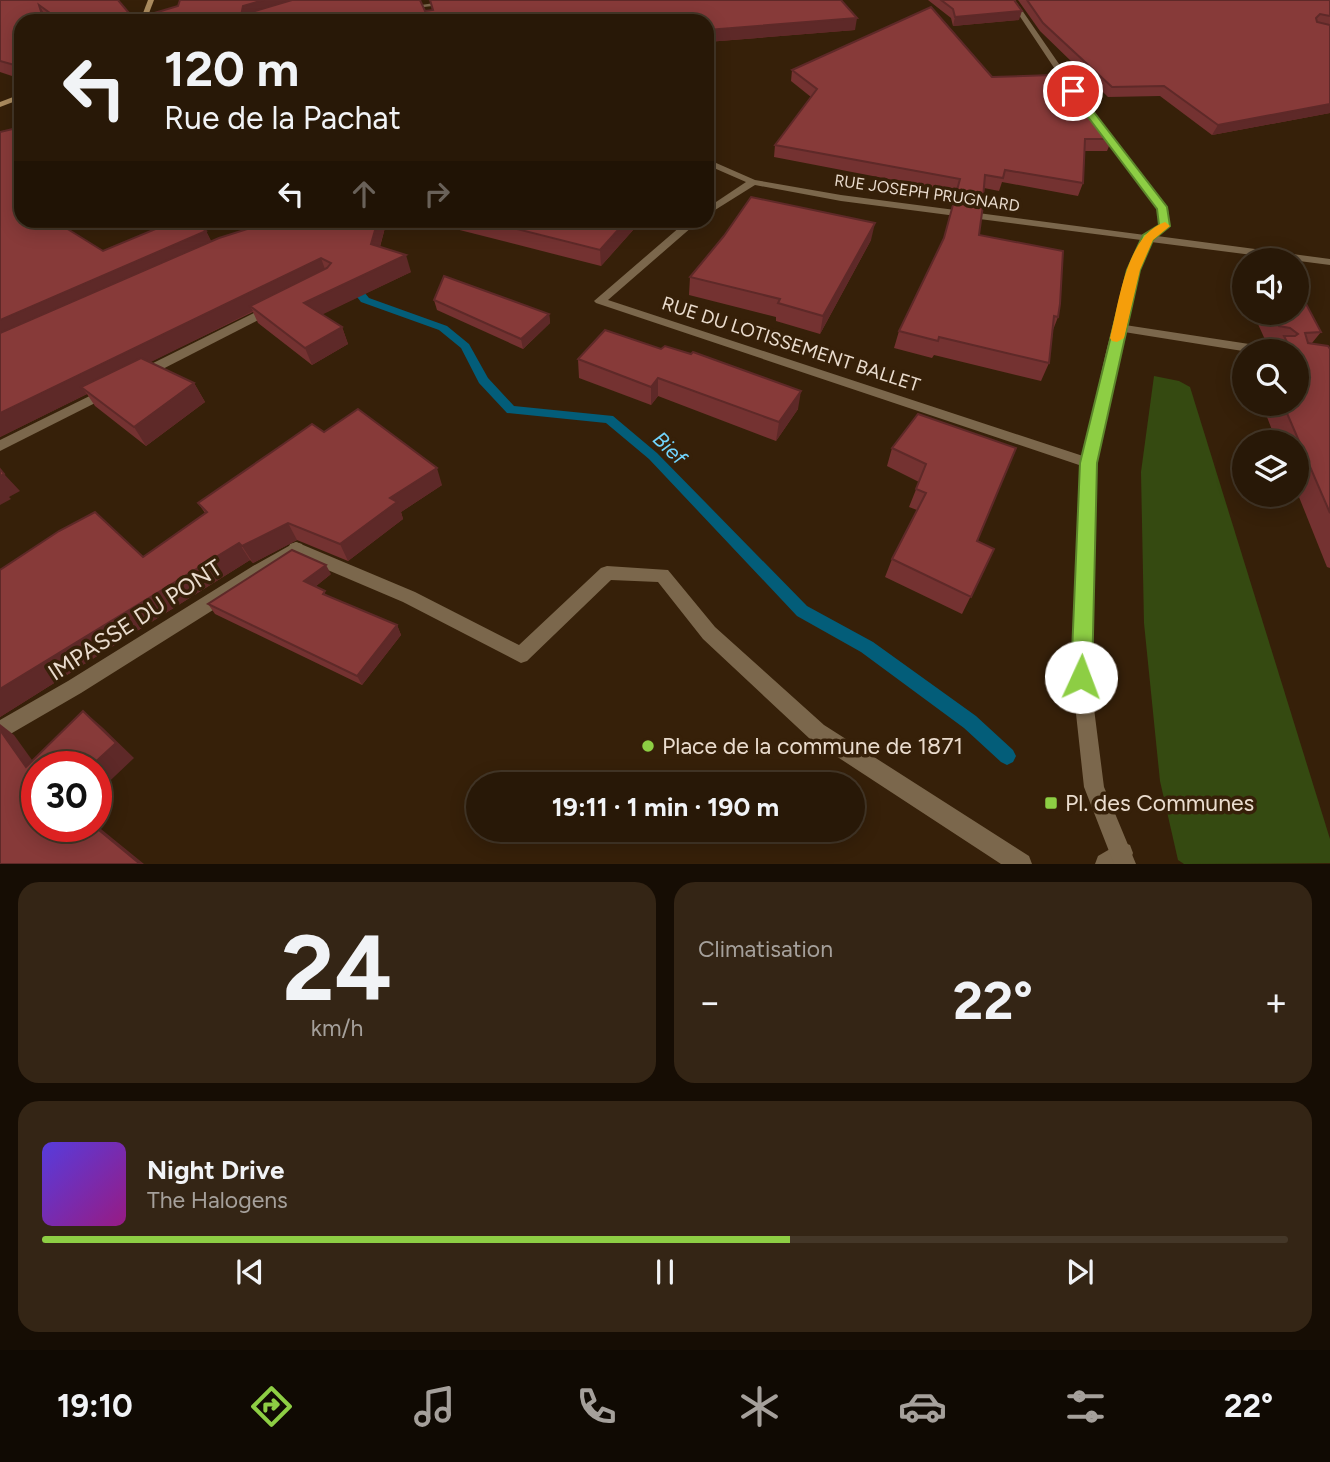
<!DOCTYPE html>
<html lang="fr">
<meta charset="utf-8">
<style>
:root{--surface:#281807;--page:#342515;--text:#f1f3f6;--muted:#a5a09b;--line:#443728;--accent:#8dce44}
body{margin:0;font-family:Figtree,sans-serif;background:var(--page);color:var(--text);height:100vh;display:flex;flex-direction:column;font-size:26px;white-space:nowrap}
*{box-sizing:border-box;margin:0}
p{font-size:23px;color:var(--muted)}
.icon{flex:none;width:38px;height:38px;fill:none;stroke:currentColor;stroke-width:2;stroke-linecap:round;stroke-linejoin:round}
.map{position:relative;height:864px;overflow:hidden}
.sheet{display:flex;flex-direction:column;gap:18px;padding:18px;background:#160d04;flex:1}
.sheet>*{flex:none}
.top-card{position:absolute;left:14px;top:14px;width:700px;height:214px;border-radius:21px;box-shadow:0 4px 18px #0003,0 0 0 2px var(--line);background:#281807;color:var(--text);overflow:hidden}
.fabs{position:absolute;left:1232px;top:248px;display:grid;gap:14px}
.fabs a{display:grid;place-items:center;width:77px;height:77px;border-radius:50%;background:var(--surface);box-shadow:0 4px 18px #0003,0 0 0 2px var(--line);font-size:35px}
.speed{position:absolute;left:21px;top:751px;display:flex;gap:14px;font-size:35px;font-weight:700;text-align:center}
.speed>*{display:grid;place-content:center;width:91px;height:91px;border-radius:50%;background:var(--surface);box-shadow:0 4px 18px #0003,0 0 0 2px var(--line);line-height:1}
.speed .limit{border:10px solid #d22;background:#fff;color:#111}
.pin{position:absolute;display:grid;place-items:center;width:60px;height:60px;color:#fff;margin:-30px;border:4px solid #fff;border-radius:50%;box-shadow:0 2px 7px #0007}
.me{position:absolute;width:77px;margin:-38px;rotate:2deg;stroke-linejoin:round;filter:drop-shadow(0 0 5px #0008)}
.turn{display:flex;align-items:center;gap:24px;height:147px;padding:0 35px;font-size:32px}
.turn .icon{width:91px;height:91px;stroke-width:2.5}
.turn b{display:block;font-size:49px;line-height:60px}
.lanes{display:flex;align-items:center;height:66px;padding:0 35px;background:#0003;justify-content:center;gap:35px;direction:ltr}
.lanes .off{opacity:.35}
.big{font-size:52px;font-weight:700;line-height:1.1}
.sheet .card{flex:1;display:flex;flex-direction:column;justify-content:center;gap:10px;min-width:0;padding:0 24px;border-radius:21px;background:var(--page)}
.sheet .dial{align-items:center;gap:0}
.dial b{font-size:91px;line-height:1}
.song{display:flex;align-items:center;gap:21px}
.cover{width:84px;height:84px;border-radius:10px;background:linear-gradient(135deg,hsl(250 70% 55%),hsl(310 70% 35%))}
.played{height:7px;border-radius:4px;background:linear-gradient(90deg,var(--accent) 60%,var(--line) 60%)}
.keys{display:flex;justify-content:space-around;direction:ltr}
.heat{display:flex;justify-content:space-between;align-items:center;font-size:38px;direction:ltr}
.sheet .tiles{flex:1;display:grid;gap:18px;grid-template-columns:1fr 1fr}
.card:last-child{grid-column:span 2}
.trip{position:absolute;left:466px;top:772px;width:399px;height:70px;border-radius:35px;background:var(--surface);box-shadow:0 4px 18px #0003,0 0 0 2px var(--line);font-weight:700;line-height:70px;text-align:center}
.tabs{display:flex;height:112px;justify-content:space-around;align-items:center;background:#100a03;color:var(--muted)}
.tabs .icon{width:49px;height:49px}
.tabs .selected{color:var(--accent)}
.tabs b{font-size:32px;color:var(--text)}
.map>svg:first-child{display:block}
.green{fill:#354a11}
.lines{fill:none;stroke-linecap:round;stroke-linejoin:round}
.stream{fill:#035d79;fill-rule:evenodd}
.lane{fill:#7b674c;fill-rule:evenodd}
.street{fill:#7b674c;fill-rule:evenodd}
.secondary{fill:#ac8c5f;fill-rule:evenodd}
.wall{fill:#743231}
.shaded-wall{fill:#5e2928}
.building{fill:#873a39;stroke:#5e2928;stroke-width:2}
.route{fill:#8dce44;stroke:#5c862c;stroke-width:2}
.slow{fill:#f59e0b}
.poi-dot{fill:#8dce44;stroke:#362009;stroke-width:2.5}
.labels{text-anchor:middle;dominant-baseline:central;stroke-width:7;stroke-linejoin:round;paint-order:stroke}
.far-street-label{font-size:16px;fill:#eadcce;stroke:#362009}
.street-label{font-size:19px;fill:#eadcce;stroke:#362009}
.water-label{font-size:21px;font-style:italic;fill:#71d4fd;stroke:#362009}
.near-street-label{font-size:23px;fill:#eadcce;stroke:#362009}
.near-poi-label{font-size:23px;fill:#eadcce;stroke:#362009;text-anchor:start}
</style>
<div class="map">
<svg width="1330" height="864" viewBox="0 0 1330 864">
<rect width="100%" height="100%" fill="#362009"/>
<polygon class="green" points="1154,376 1179,381 1190,387 1330,839 1330,863 1184,864 1178,860 1160,781 1144,623 1141,472"/>
<g class="lines">
<polygon class="stream" points="351,280 355,281 369,298 447,326 469,344 488,378 514,406 613,416 657,453 807,606 873,642 976,716 1013,750 1016,756 1013,762 1007,765 1001,762 964,728 861,652 797,616 649,459 606,423 507,413 479,383 461,348 439,330 361,302 346,283"/>
<g class="lane">
<polygon points="270,305 274,306 274,312 147,377 142,378 136,374 137,371"/>
<polygon points="108,387 113,388 115,391 113,394 0,451 0,440"/>
<polygon points="296,542 415,592 519,645 601,568 607,566 668,570 715,627 824,725 1029,856 1032,864 1001,864 810,739 703,639 658,582 611,580 527,661 521,663 403,602 290,554 288,549 290,544"/>
<polygon points="1122,842 1130,845 1133,853 1130,861 1125,864 1095,864 1098,856"/>
</g>
<g class="street">
<path d="M1009,0H1015L1090,109L1168,209L1170,226L1157,236L1330,259V265L1151,242L1140,270L1125,325L1276,348L1282,352H1249L1124,332L1096,463L1090,677L1104,787L1136,864H1114L1084,787L1072,677L1082,466L596,303L594,301L688,220H700L608,300L1083,456C1100,383 1112,309 1141,240L841,201L755,185L707,215V208L746,182L707,165V159L755,180L841,195L1145,235L1160,225L1158,209L1084,113Z"/>
<polygon points="448,1 450,4 424,7 421,5"/>
<polygon points="296,542 302,544 304,549 302,554 81,693 0,740 0,720 68,681 253,566"/>
</g>
<g class="secondary">
<polygon points="148,0 154,0 146,21 140,21"/>
<polygon points="21,94 21,99 0,107 0,102"/>
</g>
</g>
<g class="wall">
<polygon points="0,0 134,19 425,11 432,10 430,0 855,30 707,42 707,21 51,21 46,17 21,21 21,79 0,72"/>
<polygon points="928,0 1014,0 1019,20 953,26 951,18"/>
<polygon points="1018,0 1330,0 1330,113 1212,135 1160,96 1108,97 1040,31"/>
<polygon points="792,70 992,77 1112,139 1107,151 1085,151 1083,183 1078,196 1002,182 999,191 984,188 981,205 979,235 1058,317 1053,330 1049,363 1041,381 934,355 932,358 894,348 899,331 944,240 956,192 774,157 775,145 811,97 791,81"/>
<polygon points="0,132 21,220 103,251 206,231 211,241 387,220 380,247 411,272 322,314 342,327 348,344 312,365 258,323 253,312 150,362 194,383 205,402 146,446 95,406 87,394 0,437"/>
<polygon points="420,220 642,220 601,266"/>
<polygon points="871,240 820,334 776,321 776,317 689,295 690,277"/>
<polygon points="434,300 549,314 550,323 523,349 437,310"/>
<polygon points="1253,313 1297,313 1321,332 1312,343 1330,349 1330,568 1327,567 1297,492 1297,443 1277,443 1262,404 1297,404 1297,352 1273,352 1278,346 1267,344"/>
<polygon points="578,359 798,409 776,441 658,396 651,405 579,378"/>
<polygon points="918,414 977,541 994,549 962,614 885,577 892,559 917,510 909,507 919,482 887,466 892,448"/>
<polygon points="324,432 442,485 401,512 403,519 348,561 297,540 253,563 250,560 0,717 0,570 143,557 205,513 198,503"/>
<polygon points="331,574 316,586 329,597 397,625 401,635 362,685 215,614 208,604"/>
</g>
<g class="shaded-wall">
<polygon points="264,0 307,0 247,18 242,11 243,6"/>
<polygon points="39,5 46,17 47,21 44,21"/>
<polygon points="1022,11 1019,20 953,26 955,17"/>
<polygon points="857,18 855,30 707,42 707,30"/>
<polygon points="1330,104 1330,113 1212,135 1218,125"/>
<polygon points="378,220 387,220 376,261 371,244"/>
<polygon points="627,220 642,220 601,266 600,250"/>
<polygon points="875,223 871,240 820,334 823,316"/>
<polygon points="206,231 214,247 0,342 0,320"/>
<polygon points="406,255 411,272 311,320 304,303"/>
<polygon points="321,258 327,275 250,306 253,311 89,393 81,387 87,394 0,437 0,413"/>
<polygon points="549,314 550,323 523,349 521,339"/>
<polygon points="342,327 348,344 312,365 305,348"/>
<polygon points="658,378 658,396 651,405 651,387"/>
<polygon points="194,383 205,402 146,446 134,427"/>
<polygon points="801,391 798,409 776,441 779,422"/>
<polygon points="437,468 442,485 401,512 403,519 348,561 340,544 390,498"/>
<polygon points="4,474 20,491 9,497 11,499 0,505 0,476"/>
<polygon points="288,523 297,540 253,563 242,546"/>
<polygon points="239,543 250,560 0,717 0,689"/>
<polygon points="326,565 331,574 310,591 304,581"/>
<polygon points="397,625 401,635 362,685 357,676"/>
<polygon points="83,711 102,727 134,758 96,794 96,766 91,766"/>
<polygon points="0,724 14,735 37,767 26,767 0,730"/>
<polygon points="96,825 144,864 140,864 94,826 96,826"/>
</g>
<g class="building">
<polygon points="0,0 118,0 134,19 178,6 180,0 264,0 243,6 242,11 255,11 292,0 420,0 425,11 433,10 430,0 841,0 857,18 707,30 707,21 61,21 39,5 44,21 21,21 21,66 18,66 0,61"/>
<polygon points="941,0 1014,0 1022,11 955,17 953,9"/>
<polygon points="1027,0 1330,0 1330,16 1320,14 1316,18 1317,22 1330,25 1330,104 1218,125 1164,86 1112,87 1043,23"/>
<polygon points="931,7 992,77 1052,75 1112,139 1085,139 1083,183 1005,170 1003,178 985,175 983,198 956,194 960,179 775,145 817,89 792,70"/>
<polygon points="21,127 21,220 53,220 103,251 177,220 191,220 206,231 0,320 0,132"/>
<polygon points="751,197 875,223 823,316 778,303 780,299 690,277 724,236"/>
<polygon points="954,201 983,205 979,235 1063,251 1060,304 1058,317 1054,316 1049,363 939,337 938,341 899,331 944,238"/>
<polygon points="276,220 378,220 371,244 406,255 304,303 342,327 305,348 250,306 327,268 331,263 321,258 0,413 0,333 219,238"/>
<polygon points="481,220 627,220 600,250"/>
<polygon points="444,276 549,314 521,339 434,300"/>
<polygon points="1297,287 1321,332 1305,333 1308,343 1328,346 1330,349 1330,513 1283,404 1297,404 1297,377 1304,378 1297,363 1297,352 1292,352 1284,336 1295,336 1298,334 1290,328 1279,326 1273,313 1297,313"/>
<polygon points="605,330 661,349 665,346 691,354 693,352 801,391 779,422 658,378 651,387 578,359"/>
<polygon points="141,358 194,383 134,427 81,387"/>
<polygon points="358,409 437,468 390,498 397,502 340,544 288,523 242,546 239,543 0,689 0,570 59,531 95,512 143,557 207,512 198,503 282,445 312,424 324,432"/>
<polygon points="918,414 1016,448 977,541 994,549 971,597 892,559 926,493 916,489 926,464 892,448"/>
<polygon points="0,469 4,474 0,476"/>
<polygon points="292,550 326,565 304,581 325,591 323,594 397,625 357,676 208,604"/>
<polygon points="83,711 116,743 91,766 37,766 37,826 94,826 140,864 0,864 0,730 26,767"/>
</g>
<polygon class="route" points="1070,89 1076,89 1167,207 1170,226 1153,240 1140,270 1097,463 1092,677 1089,684 1081,686 1074,684 1071,677 1080,463 1127,270 1143,235 1159,225 1157,209 1070,93"/>
<path class="slow" d="M1165,222L1170,226L1153,240L1140,270L1124,338L1117,342L1112,341L1110,338C1119,303 1126,235 1165,222Z"/>
<g class="poi-dot">
<circle cx="648" cy="746" r="7"/>
<rect x="1044" y="796" width="14" height="14" rx="3.5"/>
</g>
<g class="labels">
<g class="far-street-label">
<text transform="translate(927 193) rotate(8)">RUE JOSEPH PRUGNARD</text>
</g>
<g class="street-label">
<text transform="translate(791 344) rotate(18)">RUE DU LOTISSEMENT BALLET</text>
</g>
<g class="water-label">
<text transform="translate(670 448) rotate(44)">Bief</text>
</g>
<g class="near-street-label">
<text transform="translate(135 620) rotate(-33)">IMPASSE DU PONT</text>
</g>
<g class="near-poi-label">
<text x="662" y="746">Place de la commune de 1871</text>
<text x="1065" y="803">Pl. des Communes</text>
</g>
</g>
</svg>
<div class="fabs">
<a><svg class="icon" aria-label="sound" viewBox="0 0 24 24"><path d="M4 9h4l5-4v14l-5-4H4zM17 9q2 3 0 6"/></svg></a>
<a><svg class="icon" aria-label="search" viewBox="0 0 24 24"><circle cx="10" cy="10" r="6"/><path d="M15 15l6 6"/></svg></a>
<a><svg class="icon" aria-label="layers" viewBox="0 0 24 24"><path d="M12 4l9 5-9 5-9-5zM3 14l9 5 9-5"/></svg></a>
</div>
<div class="speed"><div class="limit">30</div></div>
<div class="pin" style="left:1073px;top:91px;background:#d93025"><svg class="icon" aria-label="arrive" viewBox="0 0 24 24"><path d="M6 21V4h12l-3 4 3 4H6"/></svg></div>
<svg class="me" style="left:1081px;top:677px" viewBox="-20 -20 40 40"><circle r="19" fill="#fff"/><path d="M0-13L10 11 0 6-10 11z" fill="#8dce44"/></svg>
<div class="trip">19:11 · 1 min · 190 m</div>
<div class="top-card">
<div class="turn"><svg class="icon" aria-label="left" viewBox="0 0 24 24"><path d="M17 20v-9H6M10 6l-5 5 5 5"/></svg><div><b>120 m</b>Rue de la Pachat</div></div>
<div class="lanes"><svg class="icon" aria-label="left" viewBox="0 0 24 24"><path d="M17 20v-9H6M10 6l-5 5 5 5"/></svg><svg class="icon off" aria-label="ahead" viewBox="0 0 24 24"><path d="M12 20V5M6 11l6-6 6 6"/></svg><svg class="icon off" aria-label="right" viewBox="0 0 24 24"><path d="M7 20v-9h11M14 6l5 5-5 5"/></svg></div>
</div>
</div>
<section class="sheet">
<div class="tiles">
<div class="card dial"><b>24</b><p>km/h</p></div>
<div class="card"><p>Climatisation</p>
<div class="heat"><a>−</a><b class="big">22°</b><a>+</a></div>
</div>
<div class="card">
<div class="song"><i class="cover"></i><div><b>Night Drive</b><p>The Halogens</p></div></div>
<div class="played"></div>
<div class="keys"><svg class="icon" aria-label="previous" viewBox="0 0 24 24"><path d="M18 5L8 12l10 7zM5 5v14"/></svg><svg class="icon" aria-label="pause" viewBox="0 0 24 24"><path d="M8 5v14M16 5v14"/></svg><svg class="icon" aria-label="next" viewBox="0 0 24 24"><path d="M6 5l10 7-10 7zM19 5v14"/></svg></div>
</div>
</div>
</section>
<nav class="tabs">
<b>19:10</b>
<svg class="icon selected" aria-label="directions" viewBox="0 0 24 24"><path d="M12 3l9 9-9 9-9-9zM9 14v-3h6M13 9l2 2-2 2"/></svg>
<svg class="icon" aria-label="music" viewBox="0 0 24 24"><path d="M9 18V5l10-2v13"/><circle cx="6" cy="18" r="3"/><circle cx="16" cy="16" r="3"/></svg>
<svg class="icon" aria-label="phone" viewBox="0 0 24 24"><path d="M5 4h4l2 5-3 2q2 4 5 5l2-3 5 2v4C11 20 4 13 5 4z"/></svg>
<svg class="icon" aria-label="climate" viewBox="0 0 24 24"><path d="M12 3v18M4 7l16 10M4 17L20 7"/></svg>
<svg class="icon" aria-label="car" viewBox="0 0 24 24"><path d="M5 17H2v-5l4-1 3-4h7l3 4 3 1v5h-3M9 17h6M6 11h13"/><circle cx="7" cy="17" r="2"/><circle cx="17" cy="17" r="2"/></svg>
<svg class="icon" aria-label="filters" viewBox="0 0 24 24"><path d="M4 7h16M4 17h16"/><circle cx="9" cy="7" r="2"/><circle cx="15" cy="17" r="2"/></svg>
<b>22°</b>
</nav>
